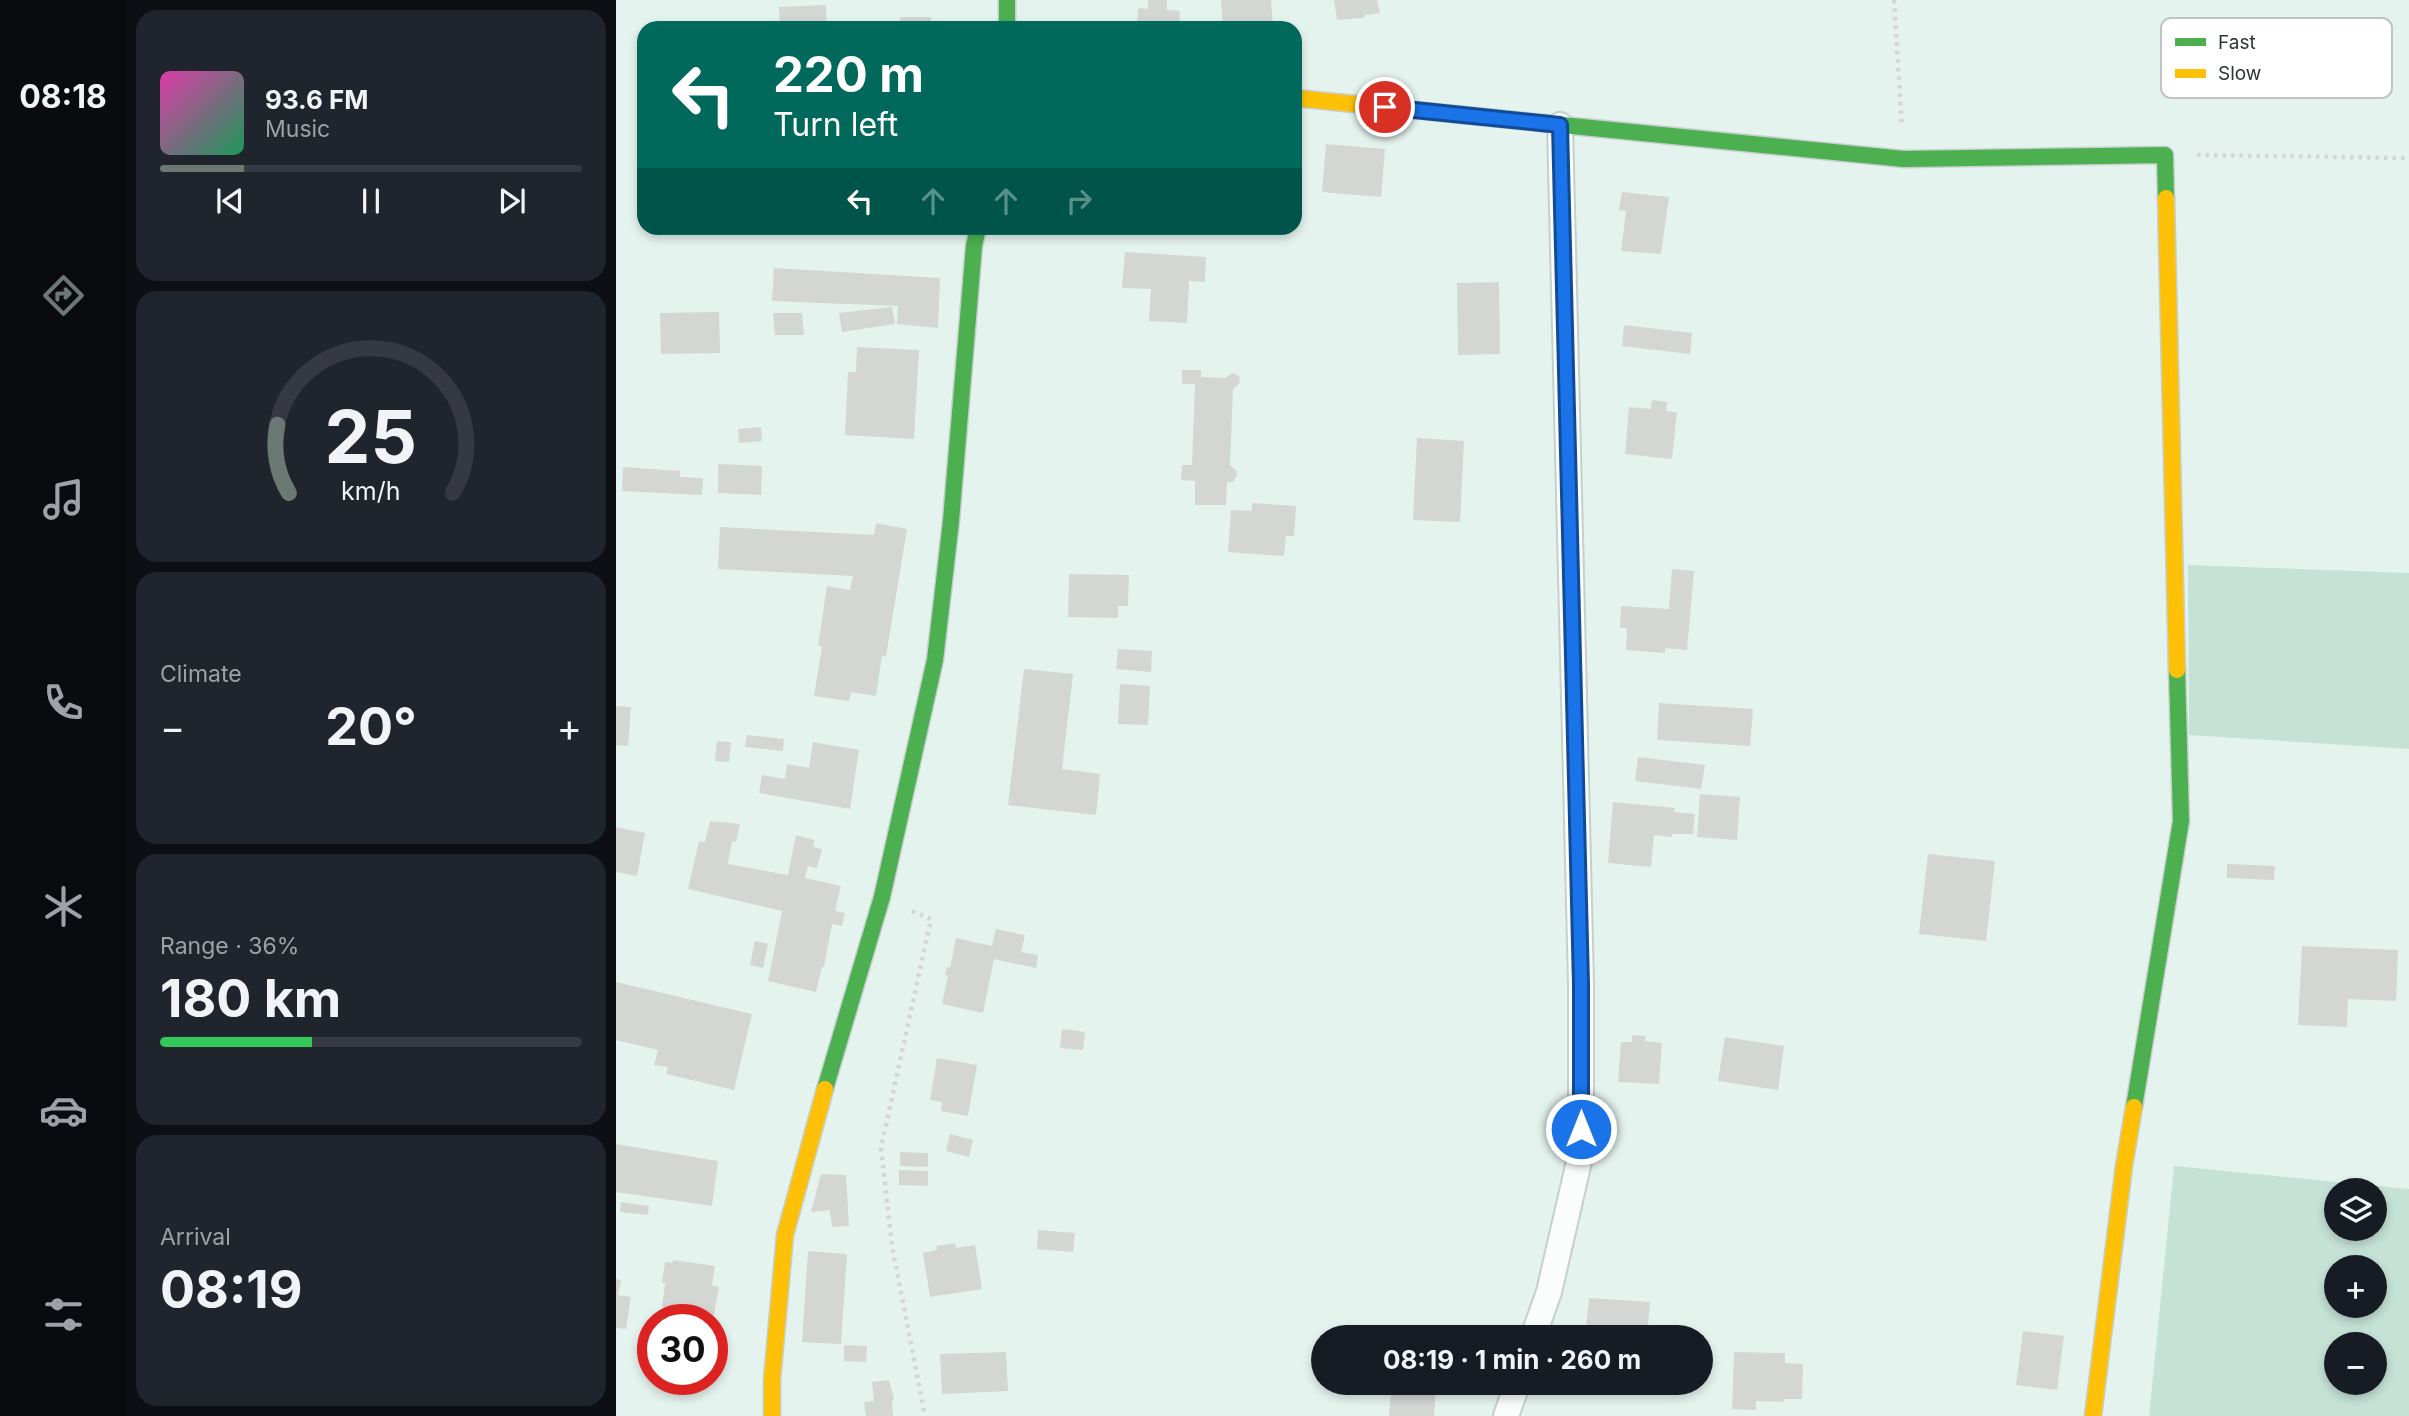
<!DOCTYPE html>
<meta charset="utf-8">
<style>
:root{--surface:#171b24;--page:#20242c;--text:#f1f3f6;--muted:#9ea1a6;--line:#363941;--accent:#6d7874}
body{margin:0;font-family:Inter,sans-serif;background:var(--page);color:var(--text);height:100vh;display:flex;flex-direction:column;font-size:26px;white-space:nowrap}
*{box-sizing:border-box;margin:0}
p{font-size:23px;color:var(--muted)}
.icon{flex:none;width:38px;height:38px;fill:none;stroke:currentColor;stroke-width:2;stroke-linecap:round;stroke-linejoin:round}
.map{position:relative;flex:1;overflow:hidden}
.panel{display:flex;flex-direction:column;gap:10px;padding:10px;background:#0d0f14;width:490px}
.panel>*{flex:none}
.guide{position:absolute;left:21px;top:21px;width:665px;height:214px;border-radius:21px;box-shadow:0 4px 10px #0003;background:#00695c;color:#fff;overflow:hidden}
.fabs{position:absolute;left:1708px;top:1178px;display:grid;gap:14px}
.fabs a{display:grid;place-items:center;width:63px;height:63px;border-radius:50%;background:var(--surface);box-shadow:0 4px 10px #0003;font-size:35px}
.speed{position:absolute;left:21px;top:1304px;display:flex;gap:14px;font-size:35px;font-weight:700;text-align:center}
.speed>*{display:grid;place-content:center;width:91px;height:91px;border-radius:50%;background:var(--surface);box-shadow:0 4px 10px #0003;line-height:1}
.speed .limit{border:10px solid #d22;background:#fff;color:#111}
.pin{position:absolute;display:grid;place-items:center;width:60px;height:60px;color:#fff;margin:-30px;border:4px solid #fff;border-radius:50%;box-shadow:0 2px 7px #0007}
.me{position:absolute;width:77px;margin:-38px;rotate:0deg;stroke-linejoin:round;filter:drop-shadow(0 0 5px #0008)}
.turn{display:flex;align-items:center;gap:24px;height:147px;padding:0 21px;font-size:32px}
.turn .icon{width:91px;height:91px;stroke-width:2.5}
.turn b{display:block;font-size:49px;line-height:60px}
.lanes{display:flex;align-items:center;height:66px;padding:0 21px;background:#0003;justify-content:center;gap:35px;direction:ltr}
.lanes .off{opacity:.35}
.big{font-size:52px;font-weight:700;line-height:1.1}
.panel .tile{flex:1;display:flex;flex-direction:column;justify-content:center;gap:10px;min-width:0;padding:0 24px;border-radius:21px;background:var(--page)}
.panel .dial{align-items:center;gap:0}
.dial svg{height:182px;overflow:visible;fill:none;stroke:var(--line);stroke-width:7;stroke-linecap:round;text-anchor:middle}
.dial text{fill:var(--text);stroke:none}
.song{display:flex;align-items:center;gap:21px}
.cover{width:84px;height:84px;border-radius:10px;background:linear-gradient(135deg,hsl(320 70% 55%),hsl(150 70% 35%))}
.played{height:7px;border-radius:4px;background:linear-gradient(90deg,var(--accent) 20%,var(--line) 20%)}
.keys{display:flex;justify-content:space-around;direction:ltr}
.heat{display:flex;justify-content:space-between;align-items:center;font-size:38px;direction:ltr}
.charge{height:10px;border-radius:5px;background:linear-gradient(90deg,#34c759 36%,var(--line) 0)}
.trip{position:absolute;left:695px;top:1325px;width:402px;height:70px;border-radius:35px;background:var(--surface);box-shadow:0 4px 10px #0003;font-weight:700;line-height:70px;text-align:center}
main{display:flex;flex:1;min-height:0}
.tabs{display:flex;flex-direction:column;width:126px;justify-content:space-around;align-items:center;background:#090b0e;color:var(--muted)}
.tabs .icon{width:49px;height:49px}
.tabs .selected{color:var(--accent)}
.tabs b{font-size:32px;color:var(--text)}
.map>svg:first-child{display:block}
.green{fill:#c5e2d7;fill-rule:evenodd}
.building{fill:#d4d6d3}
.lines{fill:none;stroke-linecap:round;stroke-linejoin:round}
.street-casing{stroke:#c5d0cc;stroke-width:28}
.fast-casing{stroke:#c5d0cc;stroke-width:19}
.slow-casing{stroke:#c5d0cc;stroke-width:19}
.path{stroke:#d2d7d5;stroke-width:4.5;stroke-dasharray:3.5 5;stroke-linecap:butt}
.street{stroke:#fbfdfc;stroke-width:24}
.fast{stroke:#4caf50;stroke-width:16}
.slow{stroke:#ffc107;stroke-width:16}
.route-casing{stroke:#114b97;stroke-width:18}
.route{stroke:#1a73e8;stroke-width:12}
.key{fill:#fff;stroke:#c0c3c2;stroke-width:2}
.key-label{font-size:19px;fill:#2c3632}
</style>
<main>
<nav class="tabs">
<b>08:18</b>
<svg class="icon selected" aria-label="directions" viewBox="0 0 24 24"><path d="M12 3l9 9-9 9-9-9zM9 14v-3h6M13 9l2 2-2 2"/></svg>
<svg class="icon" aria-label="music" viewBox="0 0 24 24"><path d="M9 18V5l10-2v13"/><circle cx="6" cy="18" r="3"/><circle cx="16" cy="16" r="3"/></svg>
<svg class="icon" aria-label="phone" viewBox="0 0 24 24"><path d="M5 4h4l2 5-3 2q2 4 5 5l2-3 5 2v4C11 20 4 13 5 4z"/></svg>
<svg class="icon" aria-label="climate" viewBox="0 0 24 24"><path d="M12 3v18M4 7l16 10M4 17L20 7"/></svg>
<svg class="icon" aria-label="car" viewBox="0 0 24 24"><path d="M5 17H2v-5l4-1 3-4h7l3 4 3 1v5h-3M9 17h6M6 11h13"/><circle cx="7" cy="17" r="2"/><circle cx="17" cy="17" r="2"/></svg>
<svg class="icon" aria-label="filters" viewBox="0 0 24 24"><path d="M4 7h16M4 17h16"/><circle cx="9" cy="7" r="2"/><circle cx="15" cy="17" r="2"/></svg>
</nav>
<section class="panel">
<div class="tile">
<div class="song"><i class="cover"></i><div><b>93.6 FM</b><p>Music</p></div></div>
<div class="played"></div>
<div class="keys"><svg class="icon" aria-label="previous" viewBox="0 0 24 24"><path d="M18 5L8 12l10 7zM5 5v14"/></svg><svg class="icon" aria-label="pause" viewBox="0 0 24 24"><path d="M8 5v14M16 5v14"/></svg><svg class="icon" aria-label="next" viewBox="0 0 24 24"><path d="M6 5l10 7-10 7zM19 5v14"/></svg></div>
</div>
<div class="tile dial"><svg viewBox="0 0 100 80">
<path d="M14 69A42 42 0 1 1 86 69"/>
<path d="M14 69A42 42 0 0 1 9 39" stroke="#6d7874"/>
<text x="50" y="56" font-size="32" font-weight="700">25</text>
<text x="50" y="72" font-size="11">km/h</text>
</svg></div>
<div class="tile"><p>Climate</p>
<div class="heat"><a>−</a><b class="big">20°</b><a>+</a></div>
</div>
<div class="tile"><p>Range · 36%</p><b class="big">180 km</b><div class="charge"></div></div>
<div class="tile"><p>Arrival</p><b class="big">08:19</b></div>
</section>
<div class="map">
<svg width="1793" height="1416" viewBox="0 0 1793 1416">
<rect width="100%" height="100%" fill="#e5f3ee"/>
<g class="green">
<polygon points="1572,565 1793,573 1793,749 1573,735"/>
<path d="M1558,1166L1793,1189V1416H1533ZM1720,1190H1759V1228H1720ZM1720,1267H1759V1306H1720ZM1720,1344H1759V1382H1720Z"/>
</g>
<g class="building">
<polygon points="532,0 551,0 551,10 564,11 563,28 521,28 522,8 532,9"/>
<polygon points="605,0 655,0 657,27 607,28"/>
<polygon points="718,0 761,0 764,13 749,15 747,18 721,20"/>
<polygon points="210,5 211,28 164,28 163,7"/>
<rect x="284" y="17" width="31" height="11"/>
<polygon points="710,144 769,149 765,197 706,192"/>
<polygon points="1006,192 1053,197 1045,254 1005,251 1010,211 1003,210"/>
<polygon points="509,252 590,257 589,282 573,281 571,323 533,321 535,289 506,288"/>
<polygon points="158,268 324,278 322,328 281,324 282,306 156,301"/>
<polygon points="883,282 884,354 842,355 841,283"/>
<polygon points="276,307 279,324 226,332 223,313"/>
<polygon points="103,312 104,353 45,354 44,313"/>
<polygon points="157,313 186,313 188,335 159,335"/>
<polygon points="1008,325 1076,333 1074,354 1006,346"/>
<polygon points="241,347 303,350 298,439 229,435 232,372 240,372"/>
<polygon points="566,370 585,370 585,377 609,378 617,373 623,376 624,383 617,389 614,465 620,471 621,475 617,482 611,482 610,505 579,505 579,481 565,480 566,465 576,465 579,384 566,384"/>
<polygon points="1036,400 1051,402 1050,411 1061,412 1056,459 1009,454 1013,407 1035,409"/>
<polygon points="145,427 146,441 123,443 122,429"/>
<polygon points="801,438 848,441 844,522 797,520"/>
<polygon points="102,464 146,466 145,495 102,493"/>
<polygon points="7,467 64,471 64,477 87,478 86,495 6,491"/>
<polygon points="636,503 680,506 678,536 670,536 668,556 612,552 615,510 636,511"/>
<polygon points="260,523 291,529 270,656 266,656 260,696 235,692 233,701 198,696 206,646 202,646 211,586 234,590 237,576 102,569 104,527 258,535"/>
<polygon points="1056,569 1078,571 1071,650 1049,648 1049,653 1010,650 1011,628 1004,628 1005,606 1053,609"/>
<polygon points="453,574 513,575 512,606 502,606 502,618 452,617"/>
<polygon points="502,649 536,651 535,672 500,669"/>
<polygon points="408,669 457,674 446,769 484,774 480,815 392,805"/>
<polygon points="504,684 534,686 532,725 502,724"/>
<polygon points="1043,703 1137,709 1134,746 1041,740"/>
<polygon points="0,706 15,707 12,746 0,745"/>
<polygon points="131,735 168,739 167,751 129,747"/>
<polygon points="101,741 115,742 113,762 99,761"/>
<polygon points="197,742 243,750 234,809 143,793 146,775 169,779 171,764 193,768"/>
<polygon points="1022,757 1089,765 1085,789 1019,781"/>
<polygon points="1084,794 1124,797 1121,840 1081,837"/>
<polygon points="997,802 1059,808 1058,812 1079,814 1077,834 1056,834 1056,837 1038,835 1035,867 992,863"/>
<polygon points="94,821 124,824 120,842 116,841 112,864 172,875 180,835 199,840 197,847 206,849 201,868 192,866 189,878 225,886 219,911 229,913 226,926 216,924 208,967 206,967 200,992 152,981 166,911 72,889 83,841 89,842"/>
<polygon points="0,827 29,833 21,876 0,872"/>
<polygon points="1312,854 1379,861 1370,941 1303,934"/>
<polygon points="1611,864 1659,866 1658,880 1611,878"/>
<polygon points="380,929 409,935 405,952 422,955 420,968 378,959 367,1013 326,1004 332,976 329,975 331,967 334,968 340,938 376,946"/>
<polygon points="139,941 152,944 147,968 134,965"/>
<polygon points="1686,946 1782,950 1780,1001 1732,999 1731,1027 1682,1025"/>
<polygon points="0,982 136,1014 118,1090 50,1074 52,1067 38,1065 42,1050 0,1040"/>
<polygon points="446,1029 469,1032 467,1050 444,1048"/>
<polygon points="1016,1035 1029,1036 1029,1041 1046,1043 1043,1084 1002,1082 1005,1042 1016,1042"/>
<polygon points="1109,1037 1168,1046 1162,1090 1102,1081"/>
<polygon points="321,1058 361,1065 352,1116 325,1111 326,1102 314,1100"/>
<polygon points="334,1134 357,1140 353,1157 330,1151"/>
<polygon points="0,1144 102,1161 96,1206 0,1192"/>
<polygon points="284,1152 312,1153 312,1167 284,1166"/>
<polygon points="283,1170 312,1171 312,1186 283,1185"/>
<polygon points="205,1174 230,1175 233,1226 216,1227 214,1210 195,1212"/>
<polygon points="5,1202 33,1206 32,1215 4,1212"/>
<polygon points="422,1230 459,1233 457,1252 421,1249"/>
<polygon points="339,1243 340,1248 359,1245 366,1289 314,1297 307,1253 321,1250 320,1246"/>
<polygon points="192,1251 231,1254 225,1344 186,1342"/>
<polygon points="57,1260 99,1266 96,1285 103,1287 98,1315 46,1307 49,1283 46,1283 49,1262 56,1263"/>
<polygon points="0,1279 5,1280 2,1295 15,1297 10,1329 0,1328"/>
<polygon points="973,1298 1034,1302 1031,1337 974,1337 974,1329 970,1329"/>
<polygon points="1407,1331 1448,1336 1441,1390 1400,1385"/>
<polygon points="228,1345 251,1346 250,1362 228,1361"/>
<polygon points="390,1352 392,1391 326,1394 324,1354"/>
<polygon points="1118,1352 1169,1353 1169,1363 1187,1364 1186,1399 1168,1399 1168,1402 1140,1401 1140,1410 1116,1409"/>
<polygon points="273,1380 278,1399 276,1400 277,1416 250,1416 248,1402 258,1401 256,1382"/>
<polygon points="776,1382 820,1384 818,1416 773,1416"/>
</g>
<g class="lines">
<defs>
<g id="street">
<polyline points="917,1337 933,1292 965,1153 965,984 944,125"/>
<polyline points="890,1416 902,1382"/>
</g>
<g id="fast">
<polyline points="391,0 391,28"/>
<polyline points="936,124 1288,159 1549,155 1550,198"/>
<polyline points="209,1089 266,897 319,660 335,521 358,246 362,228"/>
<polyline points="1518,1107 1565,821 1561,670"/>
</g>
<g id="slow">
<polyline points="679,98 936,124"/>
<polyline points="1550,198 1561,670"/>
<polyline points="156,1416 156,1380 169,1235 209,1089"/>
<polyline points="1477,1416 1508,1166 1518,1107"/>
</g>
</defs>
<use href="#street" class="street-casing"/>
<use href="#fast" class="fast-casing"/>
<use href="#slow" class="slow-casing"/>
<g class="path">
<polyline points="1278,0 1286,127"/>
<polyline points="1581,155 1793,158"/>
<polyline points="296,911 315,919 265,1148 276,1246 309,1416"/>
</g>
<use href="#street" class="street"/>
<use href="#fast" class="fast"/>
<use href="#slow" class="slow"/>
</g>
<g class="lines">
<defs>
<polyline id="route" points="769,107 944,125 965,984 965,1129"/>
</defs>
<use href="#route" class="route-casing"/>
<use href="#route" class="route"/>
</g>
<rect x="1545" y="18" width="231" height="80" rx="10" class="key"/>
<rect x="1559" y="38" width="31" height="8" fill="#4caf50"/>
<rect x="1559" y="69" width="31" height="9" fill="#ffc107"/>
<g class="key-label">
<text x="1602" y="49">Fast</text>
<text x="1602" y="80">Slow</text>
</g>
</svg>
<div class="fabs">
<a><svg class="icon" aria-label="layers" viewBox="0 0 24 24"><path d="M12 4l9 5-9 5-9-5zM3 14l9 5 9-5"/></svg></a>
<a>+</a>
<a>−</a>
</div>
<div class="speed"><div class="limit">30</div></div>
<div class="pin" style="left:769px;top:107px;background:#d93025"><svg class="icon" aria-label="arrive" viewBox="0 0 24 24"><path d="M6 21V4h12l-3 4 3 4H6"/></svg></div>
<svg class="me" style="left:965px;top:1129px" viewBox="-20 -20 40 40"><circle r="17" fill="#1a73e8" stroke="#fff" stroke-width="3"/><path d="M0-11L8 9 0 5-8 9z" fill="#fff"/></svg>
<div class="trip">08:19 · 1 min · 260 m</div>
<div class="guide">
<div class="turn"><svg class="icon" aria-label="left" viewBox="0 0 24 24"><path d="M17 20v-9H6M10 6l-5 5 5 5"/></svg><div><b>220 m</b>Turn left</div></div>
<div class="lanes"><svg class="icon" aria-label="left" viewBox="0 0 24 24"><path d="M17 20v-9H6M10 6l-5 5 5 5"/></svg><svg class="icon off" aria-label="ahead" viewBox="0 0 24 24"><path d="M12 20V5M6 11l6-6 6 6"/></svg><svg class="icon off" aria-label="ahead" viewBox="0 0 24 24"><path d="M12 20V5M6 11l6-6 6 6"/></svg><svg class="icon off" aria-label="right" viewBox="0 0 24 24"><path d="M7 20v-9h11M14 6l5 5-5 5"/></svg></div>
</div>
</div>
</main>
